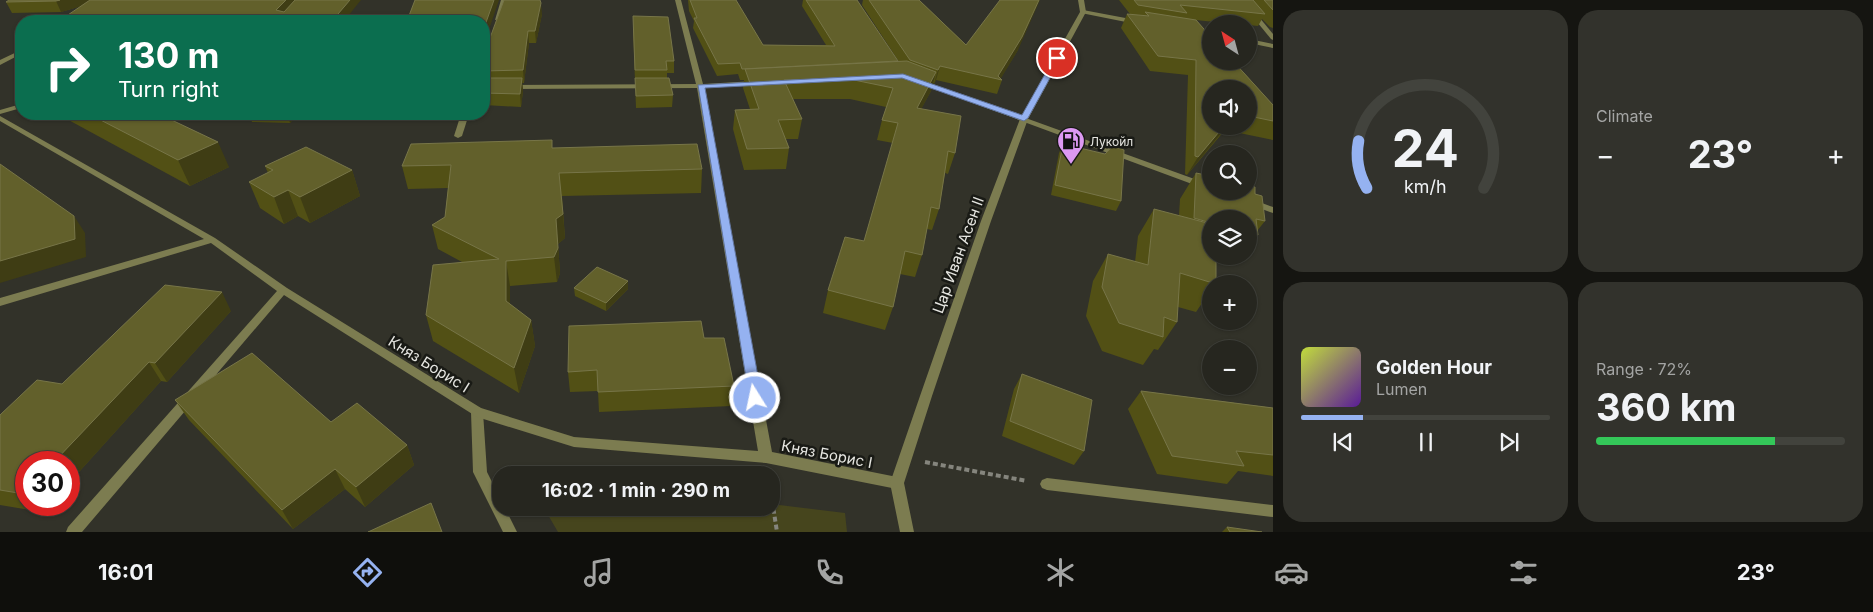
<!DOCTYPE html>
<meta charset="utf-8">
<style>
:root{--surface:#26261f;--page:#32322c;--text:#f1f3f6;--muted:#a4a5a4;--line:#42433d;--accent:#95b2f1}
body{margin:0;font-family:Inter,sans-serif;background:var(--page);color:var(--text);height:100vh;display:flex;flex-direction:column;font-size:19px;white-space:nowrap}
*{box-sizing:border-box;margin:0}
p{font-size:16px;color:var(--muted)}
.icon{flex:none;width:28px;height:28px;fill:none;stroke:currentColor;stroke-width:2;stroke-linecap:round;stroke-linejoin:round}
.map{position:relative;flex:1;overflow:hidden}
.drawer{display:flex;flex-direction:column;gap:10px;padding:10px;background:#151511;width:600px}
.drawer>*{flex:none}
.hud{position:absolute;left:15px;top:15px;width:475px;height:105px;border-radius:20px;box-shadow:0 1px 4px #0004,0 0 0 1px var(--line);background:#0b6e4f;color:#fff;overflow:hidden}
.needle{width:32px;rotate:324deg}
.buttons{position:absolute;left:1202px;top:15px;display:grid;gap:10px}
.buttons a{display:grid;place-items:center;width:55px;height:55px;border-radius:50%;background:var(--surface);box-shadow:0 1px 4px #0004,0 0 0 1px var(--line);font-size:25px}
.speed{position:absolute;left:15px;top:451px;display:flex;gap:10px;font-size:25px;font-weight:700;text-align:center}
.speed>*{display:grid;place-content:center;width:65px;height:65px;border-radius:50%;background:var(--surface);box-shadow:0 1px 4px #0004,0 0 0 1px var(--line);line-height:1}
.speed .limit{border:8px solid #d22;background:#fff;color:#111}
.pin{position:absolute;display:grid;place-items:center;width:42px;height:42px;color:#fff;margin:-21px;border:2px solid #fff;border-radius:50%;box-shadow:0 1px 5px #0007}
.me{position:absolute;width:55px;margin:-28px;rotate:350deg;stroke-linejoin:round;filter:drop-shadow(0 0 4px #0008)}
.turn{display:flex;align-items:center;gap:18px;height:105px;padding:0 20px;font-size:22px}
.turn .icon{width:65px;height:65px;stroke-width:2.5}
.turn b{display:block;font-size:35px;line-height:42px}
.big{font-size:38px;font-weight:700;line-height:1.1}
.drawer .tile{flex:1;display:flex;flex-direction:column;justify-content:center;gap:8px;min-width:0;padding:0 18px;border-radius:20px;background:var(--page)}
.drawer .dial{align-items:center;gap:0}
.dial svg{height:130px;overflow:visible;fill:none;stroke:var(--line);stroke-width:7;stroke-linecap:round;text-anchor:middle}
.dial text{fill:var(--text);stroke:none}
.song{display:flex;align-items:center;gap:15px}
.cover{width:60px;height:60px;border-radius:8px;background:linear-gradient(135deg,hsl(70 70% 55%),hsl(270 70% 35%))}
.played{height:5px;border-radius:2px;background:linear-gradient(90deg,var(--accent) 25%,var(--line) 25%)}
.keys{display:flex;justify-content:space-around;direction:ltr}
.heat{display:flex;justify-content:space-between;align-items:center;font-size:28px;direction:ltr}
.charge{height:8px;border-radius:4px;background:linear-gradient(90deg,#34c759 72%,var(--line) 0)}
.drawer .tiles{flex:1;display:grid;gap:10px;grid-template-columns:repeat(2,1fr)}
.trip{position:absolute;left:492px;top:466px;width:288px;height:50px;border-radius:20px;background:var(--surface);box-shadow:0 1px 4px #0004,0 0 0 1px var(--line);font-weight:700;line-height:50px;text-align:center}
.tab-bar{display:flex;height:80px;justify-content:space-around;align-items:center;background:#0f0f0c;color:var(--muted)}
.tab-bar .icon{width:35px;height:35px}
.tab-bar .selected{color:var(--accent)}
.tab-bar b{font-size:22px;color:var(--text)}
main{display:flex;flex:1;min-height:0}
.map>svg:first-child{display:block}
.green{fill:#46451d}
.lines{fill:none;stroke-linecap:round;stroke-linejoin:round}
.path{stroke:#85857d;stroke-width:4;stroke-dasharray:5 3;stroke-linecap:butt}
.service{fill:#7c7c50;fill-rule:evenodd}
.minor{fill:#7c7c50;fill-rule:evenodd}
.tertiary{fill:#7c7c50;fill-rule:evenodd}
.wall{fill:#525015;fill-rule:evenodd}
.shaded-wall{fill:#3f3d14}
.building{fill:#62602b;stroke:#777548}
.route{fill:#95b2f1;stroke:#61749d}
.labels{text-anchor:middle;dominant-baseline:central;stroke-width:5;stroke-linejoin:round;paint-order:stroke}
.far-poi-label{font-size:12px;fill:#e6e6e1;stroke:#191a15;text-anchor:start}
.street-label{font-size:15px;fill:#e6e6e1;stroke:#191a15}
</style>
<main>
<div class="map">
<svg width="1273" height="532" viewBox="0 0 1273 532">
<rect width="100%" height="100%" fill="#323229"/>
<polygon class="green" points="771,504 845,513 847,532 558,532 544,508 771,508"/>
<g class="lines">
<g class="path">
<polyline points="925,462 1027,481"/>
<polyline points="771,493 777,532"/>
</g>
<polygon class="service" points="477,407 481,408 483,412 487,472 501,500 501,508 505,508 517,532 503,532 473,472 471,412 473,408"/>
<g class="minor">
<polygon points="501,0 507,0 500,19 495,20"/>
<polygon points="675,0 681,0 703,84 755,81 758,83 755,85 704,88 772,452 897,477 902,479 904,483 902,487 897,489 766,463 574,447 477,417 284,295 82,532 66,532 68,527 277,291 211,243 0,306 0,298 204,239 0,121 0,116 215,238 287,288 481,408 574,437 758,451 697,88 484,89 484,85 696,84"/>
<polygon points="1239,0 1245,0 1273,34 1273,40 1271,39"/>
<polygon points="1083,10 1136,20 1139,22 1136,24 1081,13 1081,11"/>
<polygon points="1249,39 1273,44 1273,48 1249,43"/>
<polygon points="21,50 21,54 0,65 0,60"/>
<polygon points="921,80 1211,185 1211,191 919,83 918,82"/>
<polygon points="21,104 21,108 0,114 0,110"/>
<polygon points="461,114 469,114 462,136 458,138 454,136"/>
<polygon points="1251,199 1273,207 1273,213 1248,204 1247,202"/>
<polygon points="1047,478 1273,505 1273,517 1047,490 1042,488 1040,484 1042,480"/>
</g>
<polygon class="tertiary" points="1078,0 1084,0 1086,12 1028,119 991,221 932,396 904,483 914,532 900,532 890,483 920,396 981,221 1020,119 1080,12"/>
</g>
<g class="wall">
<polygon points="9,0 361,0 81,6 61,12 12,13 6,2"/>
<polygon points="688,0 736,0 763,45 826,45 802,6 803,0 857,0 897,62 899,62 862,5 863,0 919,0 966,45 1018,50 1000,79 1002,80 997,94 936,80 934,84 933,83 931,91 921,109 955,153 948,174 945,173 939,209 932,230 927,229 922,255 915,277 900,274 893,307 885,330 823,313 828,290 864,241 893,143 877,140 882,120 886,107 850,99 793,99 802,119 798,139 786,139 789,148 786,169 744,170 733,129 735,110 750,109 743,88 744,80 740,80 738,74 717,76 693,28 694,21 689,11"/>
<path d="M1119,0H1273V28L1270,27L1262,19L1258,26L1249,25V24H1234L1186,19L1196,20L1211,37V61H1233L1273,105V140L1225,130L1187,175L1185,174L1188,75L1150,71L1121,28L1127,14H1130ZM1211,89H1249V126H1211Z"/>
<polygon points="542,14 536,43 529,43 524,83 522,83 523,91 521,107 484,105 484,48"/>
<polygon points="633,27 674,61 674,73 667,73 667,78 673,95 672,107 636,108"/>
<polygon points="61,114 159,114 229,167 190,186 63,117"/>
<polygon points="249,114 435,114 295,117 290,123 252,122"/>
<polygon points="1063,144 1121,201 1116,211 1051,195 1059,153"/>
<polygon points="553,148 702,169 701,193 562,196 565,238 558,244 560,273 557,282 510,286 510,304 531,320 535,346 519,393 433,341 426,315 462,262 438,249 432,225 445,217 448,188 408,189 402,166"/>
<polygon points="265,166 352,170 360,196 310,223 298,216 284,224 260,208 249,182 268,173"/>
<polygon points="1196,173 1255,194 1265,221 1257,231 1258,235 1249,247 1249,219 1211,219 1211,256 1216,284 1211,284 1211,290 1196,312 1178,307 1177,322 1158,350 1154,349 1143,365 1102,351 1086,316 1093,281 1108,254 1135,262 1138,236 1154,209 1179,216 1180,199"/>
<polygon points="1216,256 1242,256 1238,263"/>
<polygon points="574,288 628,289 606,311 575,296"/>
<polygon points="231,311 167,382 161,381 69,483 69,462 26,462 26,505 48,505 42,512 0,505 0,415 62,384"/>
<polygon points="704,338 734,386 731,406 599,412 598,391 570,392 568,372"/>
<polygon points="1022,374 1084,451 1074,465 1002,436 1014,389"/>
<polygon points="1141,391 1273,408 1273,476 1238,471 1227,484 1157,474 1128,409"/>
<polygon points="175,400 407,445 414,465 365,507 345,489 293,529 189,420"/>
<polygon points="1227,527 1262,532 1222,532"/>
</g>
<g class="shaded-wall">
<polygon points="60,0 96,0 89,4 61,12 56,1"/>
<polygon points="286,0 299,0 280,21 276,10"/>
<polygon points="350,0 361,0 344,21 332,21"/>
<polygon points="494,0 499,0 484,44 484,28"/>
<polygon points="1039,0 1040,0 1018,50 1000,80 998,76"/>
<polygon points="541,3 542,14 536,43 535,31"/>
<polygon points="528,31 529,43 524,83 523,70"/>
<polygon points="940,66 936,80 934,84 938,70"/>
<polygon points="936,72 931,91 911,128 917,108"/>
<polygon points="522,78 523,91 521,107 520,94"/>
<polygon points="287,114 294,114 295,117 290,123"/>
<polygon points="1224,126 1227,126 1187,175 1198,157"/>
<polygon points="218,142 229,167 190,186 178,160"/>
<polygon points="352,170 360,196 310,223 300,197"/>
<polygon points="288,190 298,216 284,224 274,197"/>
<polygon points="563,214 565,238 558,244 560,273 557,282 554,257 556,219"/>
<polygon points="74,216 85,233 86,257 0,283 0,261"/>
<polygon points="506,261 510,286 510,326 506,301"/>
<polygon points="628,281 628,289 606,311 606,303"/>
<polygon points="222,292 231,311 167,382 155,363"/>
<polygon points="531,320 535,346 519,393 514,368"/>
<polygon points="149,362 161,381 69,483 69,462 54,462"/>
<polygon points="407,445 414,465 365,507 356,487"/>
<polygon points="335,469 345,489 293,529 282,510"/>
<polygon points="35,505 48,505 42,512"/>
</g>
<g class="building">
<polygon points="9,0 60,0 56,1 6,2"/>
<polygon points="90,0 286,0 276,10 284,12 295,0 350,0 332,21 59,21"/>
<polygon points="415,0 494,0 484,28 484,21 407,21"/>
<polygon points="504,0 540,0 541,3 535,31 528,31 523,70 484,71 484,48 487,46"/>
<polygon points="690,0 736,0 763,45 835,46 806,0 857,0 898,61 742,69 740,63 718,64 694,18 697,18"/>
<polygon points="869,0 919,0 966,45 1000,0 1039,0 1022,37 998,76 1002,80 940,66 938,70 910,60"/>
<polygon points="1134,0 1253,0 1265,14 1180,5 1187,13 1138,5"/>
<polygon points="1264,0 1273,0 1273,10"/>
<polygon points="1145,12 1196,20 1211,37 1211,61 1233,61 1273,105 1273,121 1249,116 1249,89 1211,89 1211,126 1224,126 1198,157 1195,156 1196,60 1158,56 1127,14 1149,16"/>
<polygon points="633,16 668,17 674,61 666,61 667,70 635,70"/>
<polygon points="907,61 936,72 917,108 961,116 955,153 948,151 939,209 931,207 922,255 905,251 893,307 828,290 845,237 864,241 898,123 882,120 893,88 854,80 784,80 802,119 778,120 789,148 747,149 735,110 759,109 745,69"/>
<polygon points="484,78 522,78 520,94 484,93"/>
<polygon points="635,78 669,78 673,95 636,96"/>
<polygon points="89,114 159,114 218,142 178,160"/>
<polygon points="552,140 552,148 697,144 702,169 559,173 563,214 556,219 558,248 554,257 506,261 506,301 531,320 514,368 426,315 433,265 499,259 432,225 445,217 451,165 402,166 411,144"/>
<polygon points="1063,144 1105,154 1113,146 1124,150 1121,201 1055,185"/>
<polygon points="306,147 352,170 300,197 288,190 274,197 249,182 273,170 265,166"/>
<polygon points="0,164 74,216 75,239 0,261"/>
<polygon points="1196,173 1211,176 1211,191 1249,191 1249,186 1255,187 1255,194 1262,196 1265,221 1256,219 1258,235 1249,233 1249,219 1211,219 1211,223 1194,218"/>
<polygon points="1154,209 1211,224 1211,256 1216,256 1216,284 1180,273 1177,322 1164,317 1163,337 1119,323 1102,287 1108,254 1148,265"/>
<polygon points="597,267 628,281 606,303 574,288"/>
<polygon points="165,285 222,292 155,363 149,362 54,462 26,462 26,491 24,494 0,490 0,415 37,380 62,384"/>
<polygon points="701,321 704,338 724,338 734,386 598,392 597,370 568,372 569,326"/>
<polygon points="252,353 331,422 357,403 407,445 356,487 335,469 282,510 175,400"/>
<polygon points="1022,374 1092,400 1084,451 1010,421"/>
<polygon points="1141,391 1273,408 1273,455 1236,451 1244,466 1172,456"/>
<polygon points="431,503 442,532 368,532"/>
<polygon points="1227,527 1262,532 1230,532"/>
</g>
<polygon class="route" points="1057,56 1061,58 1028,118 1024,121 902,78 705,88 762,398 760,402 750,402 698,85 903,74 1022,115 1054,58"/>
<defs>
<symbol id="fuel-pin" viewBox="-11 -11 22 30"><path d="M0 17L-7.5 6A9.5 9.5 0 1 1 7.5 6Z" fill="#dd99f3" stroke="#191a15"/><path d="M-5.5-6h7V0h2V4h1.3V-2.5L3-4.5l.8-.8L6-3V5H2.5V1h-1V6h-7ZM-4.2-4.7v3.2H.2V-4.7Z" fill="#111"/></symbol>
</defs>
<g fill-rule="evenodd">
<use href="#fuel-pin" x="1055" y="125" width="32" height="43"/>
</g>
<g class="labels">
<g class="far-poi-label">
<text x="1090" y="141">Лукойл</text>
</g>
<g class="street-label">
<text transform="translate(958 255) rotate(-70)">Цар Иван Асен II</text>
<text transform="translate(429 364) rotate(32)">Княз Борис I</text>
<text transform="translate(827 454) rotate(11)">Княз Борис I</text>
</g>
</g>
</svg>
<div class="buttons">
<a><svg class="needle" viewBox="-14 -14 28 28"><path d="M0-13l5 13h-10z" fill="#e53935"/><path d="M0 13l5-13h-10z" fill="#a4a5a4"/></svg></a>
<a><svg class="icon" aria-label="sound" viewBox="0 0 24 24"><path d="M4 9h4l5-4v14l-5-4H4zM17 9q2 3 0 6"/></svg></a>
<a><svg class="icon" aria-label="search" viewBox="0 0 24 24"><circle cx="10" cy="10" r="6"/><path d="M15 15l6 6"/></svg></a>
<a><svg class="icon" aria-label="layers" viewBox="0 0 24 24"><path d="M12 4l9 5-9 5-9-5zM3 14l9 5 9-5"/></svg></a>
<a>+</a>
<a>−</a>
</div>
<div class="speed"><div class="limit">30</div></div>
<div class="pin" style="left:1057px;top:58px;background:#d93025"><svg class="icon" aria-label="arrive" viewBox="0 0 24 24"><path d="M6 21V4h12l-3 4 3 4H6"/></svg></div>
<svg class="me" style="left:755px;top:398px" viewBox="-20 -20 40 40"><circle r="17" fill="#95b2f1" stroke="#fff" stroke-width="3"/><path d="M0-11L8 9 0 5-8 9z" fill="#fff"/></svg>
<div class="trip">16:02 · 1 min · 290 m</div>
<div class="hud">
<div class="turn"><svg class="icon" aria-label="right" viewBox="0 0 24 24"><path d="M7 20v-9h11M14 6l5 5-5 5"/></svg><div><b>130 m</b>Turn right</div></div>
</div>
</div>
<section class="drawer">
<div class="tiles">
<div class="tile dial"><svg viewBox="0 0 100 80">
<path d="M14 69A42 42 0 1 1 86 69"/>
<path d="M14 69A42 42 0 0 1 9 40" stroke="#95b2f1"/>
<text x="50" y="56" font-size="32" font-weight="700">24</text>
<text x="50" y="72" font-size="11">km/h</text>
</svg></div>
<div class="tile"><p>Climate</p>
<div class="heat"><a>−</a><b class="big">23°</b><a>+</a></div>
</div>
<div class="tile">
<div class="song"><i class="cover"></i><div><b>Golden Hour</b><p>Lumen</p></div></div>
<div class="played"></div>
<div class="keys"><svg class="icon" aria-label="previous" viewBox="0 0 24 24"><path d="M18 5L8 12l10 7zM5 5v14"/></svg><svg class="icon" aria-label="pause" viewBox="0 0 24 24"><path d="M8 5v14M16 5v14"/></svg><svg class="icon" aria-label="next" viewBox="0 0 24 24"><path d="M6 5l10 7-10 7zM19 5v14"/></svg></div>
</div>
<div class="tile"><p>Range · 72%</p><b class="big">360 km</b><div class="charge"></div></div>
</div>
</section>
</main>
<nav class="tab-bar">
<b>16:01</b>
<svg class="icon selected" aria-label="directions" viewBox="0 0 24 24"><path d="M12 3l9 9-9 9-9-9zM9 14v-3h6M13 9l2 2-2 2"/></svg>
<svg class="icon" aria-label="music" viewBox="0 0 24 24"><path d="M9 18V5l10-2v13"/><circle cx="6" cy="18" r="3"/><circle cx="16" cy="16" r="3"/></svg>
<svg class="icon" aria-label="phone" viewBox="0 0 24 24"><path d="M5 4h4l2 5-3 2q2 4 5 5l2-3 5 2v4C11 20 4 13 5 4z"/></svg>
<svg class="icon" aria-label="climate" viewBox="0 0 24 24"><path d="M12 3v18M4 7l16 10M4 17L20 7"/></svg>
<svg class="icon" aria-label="car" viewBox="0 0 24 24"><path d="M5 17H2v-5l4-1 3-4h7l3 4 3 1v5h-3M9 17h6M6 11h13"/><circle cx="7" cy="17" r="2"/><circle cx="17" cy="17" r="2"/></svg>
<svg class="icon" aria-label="filters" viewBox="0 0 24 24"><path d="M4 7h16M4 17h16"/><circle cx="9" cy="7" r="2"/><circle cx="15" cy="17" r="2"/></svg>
<b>23°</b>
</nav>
